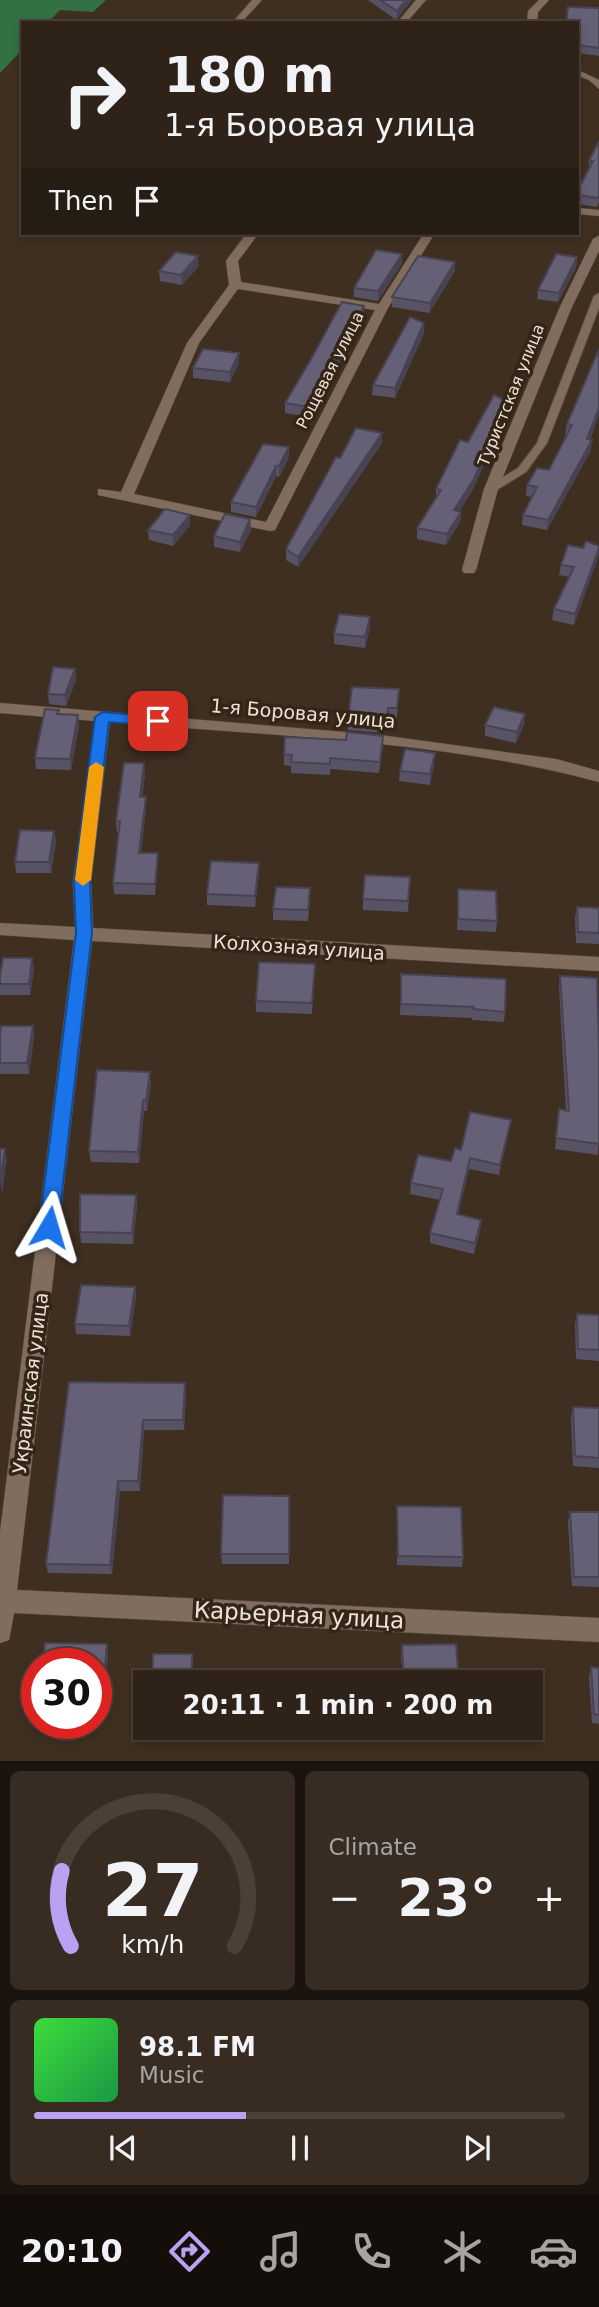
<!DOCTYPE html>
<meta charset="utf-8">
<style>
:root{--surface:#2f2319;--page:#372b22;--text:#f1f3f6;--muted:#a7a4a2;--line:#4a4038;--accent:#bca0f2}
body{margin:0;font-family:"DejaVu Sans",sans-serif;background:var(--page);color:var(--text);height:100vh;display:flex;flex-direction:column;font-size:26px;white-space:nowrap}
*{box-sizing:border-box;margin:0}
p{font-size:23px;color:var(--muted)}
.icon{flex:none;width:38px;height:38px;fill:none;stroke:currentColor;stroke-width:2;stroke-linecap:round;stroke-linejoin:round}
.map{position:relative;height:1761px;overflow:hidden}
.panel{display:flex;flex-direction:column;gap:10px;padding:10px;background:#1a130e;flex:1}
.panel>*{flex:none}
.top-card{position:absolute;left:21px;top:21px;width:558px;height:214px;border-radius:0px;box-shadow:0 4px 10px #0003,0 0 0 2px var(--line);background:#2f2319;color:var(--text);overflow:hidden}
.speed{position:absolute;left:21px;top:1648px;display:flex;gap:14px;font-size:35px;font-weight:700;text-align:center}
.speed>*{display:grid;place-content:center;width:91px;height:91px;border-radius:50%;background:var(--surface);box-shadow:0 4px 10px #0003,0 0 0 2px var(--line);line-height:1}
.speed .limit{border:10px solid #d22;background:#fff;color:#111}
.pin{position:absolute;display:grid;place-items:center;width:60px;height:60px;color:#fff;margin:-30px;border-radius:14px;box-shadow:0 4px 10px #0006}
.me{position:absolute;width:77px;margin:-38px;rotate:7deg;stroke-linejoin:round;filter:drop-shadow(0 0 5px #0008)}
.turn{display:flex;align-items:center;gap:24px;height:147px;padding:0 28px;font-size:32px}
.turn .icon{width:91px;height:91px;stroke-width:2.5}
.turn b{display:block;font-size:49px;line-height:60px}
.then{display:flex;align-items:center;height:66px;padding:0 28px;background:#0003;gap:14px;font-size:26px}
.big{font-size:52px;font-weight:600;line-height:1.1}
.panel .widget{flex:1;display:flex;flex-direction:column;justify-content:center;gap:10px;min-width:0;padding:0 24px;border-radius:10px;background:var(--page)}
.panel .dial{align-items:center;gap:0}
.dial svg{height:182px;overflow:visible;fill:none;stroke:var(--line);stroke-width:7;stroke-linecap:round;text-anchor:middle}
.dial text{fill:var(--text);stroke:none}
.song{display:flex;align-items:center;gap:21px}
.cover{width:84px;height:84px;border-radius:10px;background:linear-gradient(135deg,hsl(120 70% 55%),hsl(140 70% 35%))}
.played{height:7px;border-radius:4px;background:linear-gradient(90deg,var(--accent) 40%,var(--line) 40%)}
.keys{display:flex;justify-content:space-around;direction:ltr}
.heat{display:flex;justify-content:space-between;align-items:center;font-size:38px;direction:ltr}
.panel .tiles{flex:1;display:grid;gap:10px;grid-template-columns:1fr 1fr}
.widget:last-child{grid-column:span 2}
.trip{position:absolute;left:133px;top:1670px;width:410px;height:70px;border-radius:0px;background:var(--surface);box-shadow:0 4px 10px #0003,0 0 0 2px var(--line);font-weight:600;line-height:70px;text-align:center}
.tabs{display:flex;height:112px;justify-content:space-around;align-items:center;background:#130e0a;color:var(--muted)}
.tabs .icon{width:49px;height:49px}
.tabs .on{color:var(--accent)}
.tabs b{font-size:32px;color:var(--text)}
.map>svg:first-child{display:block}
.forest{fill:#327144}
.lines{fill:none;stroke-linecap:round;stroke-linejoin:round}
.lane-casing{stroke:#594c3f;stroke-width:2}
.street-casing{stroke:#594c3f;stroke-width:1}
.lane{fill:#806d5e;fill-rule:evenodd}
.street{fill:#806d5e;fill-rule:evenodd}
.wall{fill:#575365}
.shaded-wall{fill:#474352}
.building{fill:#656075;stroke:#474352;stroke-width:2}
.route{fill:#1a73e8;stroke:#114b97;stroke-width:2}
.slow{fill:#f59e0b}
.labels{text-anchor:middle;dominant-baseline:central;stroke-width:7;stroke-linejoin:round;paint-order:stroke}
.far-street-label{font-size:16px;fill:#ece2d9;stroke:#352517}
.street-label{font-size:19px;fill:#ece2d9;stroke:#352517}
.near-street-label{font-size:23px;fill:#ece2d9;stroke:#352517}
</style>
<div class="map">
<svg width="599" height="1761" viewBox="0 0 599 1761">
<rect width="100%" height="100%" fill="#3f2f21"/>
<polygon class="forest" points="0,0 106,0 93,12 60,10 47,23 23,23 23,49 0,73"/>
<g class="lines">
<defs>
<polygon id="lane" points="599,293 599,308 547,443 526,472 495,491 487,491 487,487 518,468 537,443 594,296"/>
<g id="street">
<polygon points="252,0 262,0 241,23 232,23"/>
<polygon points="416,0 426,0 406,23 397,23"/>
<polygon points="539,0 549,0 538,12 537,23 527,23 528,11"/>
<polygon points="578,70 599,80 599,89 589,80 578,76"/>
<polygon points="578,208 599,210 599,216 578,214"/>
<path d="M247,233H259L238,261L241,282L379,304L424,233H435L388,308L275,530L270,531L98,495V489L121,492L187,343L229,285L226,261ZM238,289L375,310L266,522L134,494L199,343Z"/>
<polygon points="599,236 599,251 571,309 498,489 476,570 474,573 464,573 462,570 484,489 559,309 593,239"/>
<path d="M0,703L380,735L556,759L599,771V782C444,740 270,736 110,722L91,882L93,928L599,957V971L92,941L17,1590L599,1618V1642L14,1613L9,1640L0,1643V1532L74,940L0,935V923L75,927L73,882L95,721L0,713Z"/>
</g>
</defs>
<use href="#lane" class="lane-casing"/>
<use href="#street" class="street-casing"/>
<use href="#lane" class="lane"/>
<use href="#street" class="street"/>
</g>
<g class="wall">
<polygon points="368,0 412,0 396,20"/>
<polygon points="599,8 599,56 578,53 578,23"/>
<polygon points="599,141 599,202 597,207 578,204 578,190 589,169 589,161"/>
<polygon points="577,257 576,267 558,302 537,299 538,290"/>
<polygon points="402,263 378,301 354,297 354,288"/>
<polygon points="199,266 182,285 160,281 159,271"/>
<polygon points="455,271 429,313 392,307 392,297"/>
<polygon points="364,306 364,315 340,365 308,417 285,413 285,403"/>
<polygon points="424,323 424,333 395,398 372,395 373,385"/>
<polygon points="599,349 599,414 590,440 591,450 547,530 522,525 523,515 532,497 526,496 527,485 549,470 567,435 565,434 567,424"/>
<polygon points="239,353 239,363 230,382 193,378 193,368"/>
<polygon points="508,402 507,412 473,489 459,511 461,512 460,522 446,545 417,539 417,528 436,499 436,489 468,442"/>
<polygon points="382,443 298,567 286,560 286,549 340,458"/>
<polygon points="289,447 289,457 279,477 276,476 256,517 231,512 231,502"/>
<polygon points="250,519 251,530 240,552 214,547 214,536"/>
<polygon points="190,525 173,546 149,540 148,530"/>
<polygon points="599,546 598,557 574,625 552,620 554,609 569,577 559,575 561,565 583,548"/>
<polygon points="370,617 370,627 365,648 334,644 334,634"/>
<polygon points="75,669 76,680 66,706 49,704 48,694"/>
<polygon points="399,689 397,719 387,719 385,733 348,730 348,719"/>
<polygon points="59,710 59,714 79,726 71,770 36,769 35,758"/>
<polygon points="525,714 524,725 516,743 485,736 485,725"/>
<polygon points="383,747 379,773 330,769 330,775 291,773 291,766 284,765 284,754"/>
<polygon points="434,764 430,785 399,781 400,771"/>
<polygon points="145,774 142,797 146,797 146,808 141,853 158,853 158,864 155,895 114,894 113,883 119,832 117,832 116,821"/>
<polygon points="54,831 56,842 51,873 16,873 15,862"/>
<polygon points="259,873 255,907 207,905 207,894"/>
<polygon points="410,877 408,912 363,910 363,899"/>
<polygon points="458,889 497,921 496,932 457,930"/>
<polygon points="310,899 308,921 273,920 273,909"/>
<polygon points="577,907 599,908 599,944 576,943 575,918"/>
<polygon points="32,958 34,969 30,995 0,995 0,976"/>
<polygon points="401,974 505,1012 504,1022 472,1020 472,1018 400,1015"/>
<polygon points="314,975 312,1014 256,1012 256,1001"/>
<polygon points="560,976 599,1045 598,1155 555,1149 559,1109 566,1110 559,987"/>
<polygon points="33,1026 34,1037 29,1074 0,1074 0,1033"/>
<polygon points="151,1083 147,1111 144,1111 139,1163 91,1162 89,1151"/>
<polygon points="511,1120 509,1131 499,1175 469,1169 458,1214 481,1220 480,1231 474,1254 430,1243 430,1233 440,1200 410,1194 411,1183 451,1161 461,1150"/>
<polygon points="136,1195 137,1206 133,1244 81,1243 80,1232"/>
<polygon points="135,1287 136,1297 130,1336 76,1334 75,1324"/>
<polygon points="577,1314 599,1315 599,1361 576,1359 575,1324"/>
<polygon points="69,1382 186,1393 184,1430 144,1430 140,1491 120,1491 112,1574 48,1573 46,1564"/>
<polygon points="573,1407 599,1408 599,1468 573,1466 571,1417"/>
<polygon points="289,1496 289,1564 222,1564 221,1554"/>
<polygon points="397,1506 463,1557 462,1567 397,1565"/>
<polygon points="570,1512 599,1512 599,1587 572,1586 568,1522"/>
<polygon points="402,1645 459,1682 403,1682 401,1654"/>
<polygon points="108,1654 103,1710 96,1710 96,1664"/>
<polygon points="591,1667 599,1668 599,1724 592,1723 589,1677"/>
</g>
<g class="shaded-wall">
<polygon points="406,0 412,0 396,20 397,11"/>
<polygon points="402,254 402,263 378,301 378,291"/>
<polygon points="198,256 199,266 182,285 181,275"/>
<polygon points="577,257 576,267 558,302 559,293"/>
<polygon points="455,262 455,271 429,313 430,303"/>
<polygon points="364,306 364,315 340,365 308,417 308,407"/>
<polygon points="424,323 424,333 395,398 395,388"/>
<polygon points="239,353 239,363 230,382 230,372"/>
<polygon points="508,402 507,412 473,489 454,521 454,510"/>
<polygon points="599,408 599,414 586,449 587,439"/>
<polygon points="382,433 382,443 298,567 298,557"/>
<polygon points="592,440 591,450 547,530 548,520"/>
<polygon points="289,447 289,457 279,477 279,466"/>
<polygon points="276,466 276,476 256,517 256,507"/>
<polygon points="461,512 460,522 446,545 447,534"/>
<polygon points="190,515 190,525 173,546 173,535"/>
<polygon points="250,519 251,530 240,552 240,542"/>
<polygon points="599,548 598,557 574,625 575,614"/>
<polygon points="370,617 370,627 365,648 365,637"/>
<polygon points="75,669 76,680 66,706 65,695"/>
<polygon points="525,714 524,725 516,743 517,732"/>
<polygon points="78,715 79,726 71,770 70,759"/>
<polygon points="383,736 383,747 379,773 380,762"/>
<polygon points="435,753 434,764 430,785 430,774"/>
<polygon points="144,763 145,774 141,808 140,797"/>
<polygon points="146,797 146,808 140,864 139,853"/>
<polygon points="54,831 56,842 51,873 49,862"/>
<polygon points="158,853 158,864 155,895 155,884"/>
<polygon points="259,863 259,873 255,907 255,896"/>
<polygon points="32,958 34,969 30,995 29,984"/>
<polygon points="33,1026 34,1037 29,1074 27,1063"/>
<polygon points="150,1072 151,1083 147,1111 146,1101"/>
<polygon points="143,1100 144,1111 139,1163 138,1152"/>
<polygon points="511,1120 509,1131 499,1175 500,1165"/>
<polygon points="5,1149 7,1160 2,1193 0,1181"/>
<polygon points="470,1158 469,1169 456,1225 457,1214"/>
<polygon points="136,1195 137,1206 133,1244 132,1233"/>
<polygon points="481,1220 480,1231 474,1254 475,1243"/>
<polygon points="135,1287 136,1297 130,1336 129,1326"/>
<polygon points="185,1383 186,1393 184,1430 183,1420"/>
<polygon points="143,1420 144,1430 140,1491 138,1481"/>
<polygon points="118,1481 120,1491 112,1574 110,1565"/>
<polygon points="107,1644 108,1654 103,1710 102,1701"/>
</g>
<g class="building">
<polygon points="380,0 406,0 397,11"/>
<polygon points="568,7 599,8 599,48 578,45 578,23 566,23"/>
<polygon points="599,141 599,196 598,198 578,195 578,190 593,161 589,161"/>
<polygon points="376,250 402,254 378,291 354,288"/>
<polygon points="176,252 198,256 181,275 159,271"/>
<polygon points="556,254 577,257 559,293 538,290"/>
<polygon points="418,256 455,262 430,303 392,297"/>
<polygon points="342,302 364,306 340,355 308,407 285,403 310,361"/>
<polygon points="410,317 424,323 395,388 373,385"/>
<polygon points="203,349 239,353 230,372 193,368"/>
<polygon points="599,349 599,408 587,439 592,440 548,520 523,515 537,487 527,485 537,468 549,470 572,425 567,424"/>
<polygon points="494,395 508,402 474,479 454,510 461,512 447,534 417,528 441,490 436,489 460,440 468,442"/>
<polygon points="356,428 382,433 298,557 286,549 336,457 340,458"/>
<polygon points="263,444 289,447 279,466 276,466 256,507 231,502"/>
<polygon points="165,509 190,515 173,535 148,530"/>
<polygon points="225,514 250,519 240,542 214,536"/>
<polygon points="586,541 599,546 599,548 575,614 554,609 574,567 561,565 568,545 583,548"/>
<polygon points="339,614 370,617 365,637 334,634"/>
<polygon points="53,667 75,669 65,695 48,694"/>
<polygon points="352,687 399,689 397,708 388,708 386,722 348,719"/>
<polygon points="494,707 525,714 517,732 485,725"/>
<polygon points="45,709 59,710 57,714 78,715 70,759 35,758"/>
<polygon points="347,732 383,736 380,762 330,758 330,764 291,762 292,755 284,754 285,737 346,740"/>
<polygon points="405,749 435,753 430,774 400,771"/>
<polygon points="124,763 144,763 140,797 146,797 139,853 158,853 155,884 113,883 120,821 116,821"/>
<polygon points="20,830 54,831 49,862 15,862"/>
<polygon points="211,861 259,863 255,896 207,894"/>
<polygon points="365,875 410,877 408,901 363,899"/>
<polygon points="276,887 310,888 308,910 273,909"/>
<polygon points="458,889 496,891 497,921 458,919"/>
<polygon points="577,907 599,908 599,933 578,932"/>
<polygon points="3,958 32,958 29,984 0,984 0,976"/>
<polygon points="259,962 315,964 312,1003 256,1001"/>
<polygon points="401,974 506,979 505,1012 473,1009 474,1007 401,1004"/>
<polygon points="560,976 597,978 599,1045 599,1144 556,1138 559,1109 569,1111"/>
<polygon points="1,1026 33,1026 27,1063 0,1063 0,1033"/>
<polygon points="97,1070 150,1072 146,1101 143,1100 138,1152 89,1151"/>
<polygon points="470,1112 511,1120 500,1165 470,1158 457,1214 481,1220 475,1243 430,1233 443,1189 411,1183 418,1155 451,1161 455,1148 461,1150"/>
<polygon points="0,1149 5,1149 0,1181"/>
<polygon points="80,1194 136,1195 132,1233 80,1232"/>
<polygon points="81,1285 135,1287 129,1326 75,1324"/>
<polygon points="577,1314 599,1315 599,1350 578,1349"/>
<polygon points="69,1382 185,1383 183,1420 143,1420 138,1481 118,1481 110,1565 46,1564"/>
<polygon points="573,1407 599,1408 599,1458 575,1456"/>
<polygon points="223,1495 289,1496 289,1554 221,1554"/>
<polygon points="397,1506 461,1507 463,1557 398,1556"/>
<polygon points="570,1512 599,1512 599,1577 574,1577"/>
<polygon points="45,1643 107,1644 102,1701 96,1701 96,1664 43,1664"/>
<polygon points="456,1644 459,1682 404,1682 402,1645"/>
<polygon points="153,1654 192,1654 192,1682 152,1682"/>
<polygon points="591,1667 599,1668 599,1715 594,1714"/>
</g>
<polygon class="route" points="103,712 158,717 165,721 158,726 109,722 90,882 92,933 58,1227 55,1232 42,1232 39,1227 76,933 74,882 95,717"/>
<polygon class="slow" points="96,762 104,767 91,880 83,886 75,880 89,767"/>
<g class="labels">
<g class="far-street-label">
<text transform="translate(330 370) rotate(-63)">Рощевая улица</text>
<text transform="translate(511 395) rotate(-68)">Туристская улица</text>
</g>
<g class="street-label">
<text transform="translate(303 713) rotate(5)">1-я Боровая улица</text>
<text transform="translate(299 947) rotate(4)">Колхозная улица</text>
<text transform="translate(30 1383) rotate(-83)">Украинская улица</text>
</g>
<g class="near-street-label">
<text transform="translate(299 1615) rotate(3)">Карьерная улица</text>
</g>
</g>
</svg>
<div class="speed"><div class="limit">30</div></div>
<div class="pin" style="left:158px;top:721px;background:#d93025"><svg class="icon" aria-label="arrive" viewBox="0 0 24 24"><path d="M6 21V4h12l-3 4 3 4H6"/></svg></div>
<svg class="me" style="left:49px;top:1227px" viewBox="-20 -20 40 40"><path d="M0-17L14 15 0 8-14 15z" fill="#1a73e8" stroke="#fff" stroke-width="4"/></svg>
<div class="trip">20:11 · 1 min · 200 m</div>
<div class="top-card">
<div class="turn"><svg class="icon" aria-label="right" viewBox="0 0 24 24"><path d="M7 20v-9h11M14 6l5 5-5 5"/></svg><div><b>180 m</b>1-я Боровая улица</div></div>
<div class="then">Then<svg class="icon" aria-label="arrive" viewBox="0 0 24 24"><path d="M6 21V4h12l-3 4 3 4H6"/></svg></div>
</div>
</div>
<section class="panel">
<div class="tiles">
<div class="widget dial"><svg viewBox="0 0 100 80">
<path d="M14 69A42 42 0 1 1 86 69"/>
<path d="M14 69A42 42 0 0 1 10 36" stroke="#bca0f2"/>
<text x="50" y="56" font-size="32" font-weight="700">27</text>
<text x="50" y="72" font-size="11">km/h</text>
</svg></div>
<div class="widget"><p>Climate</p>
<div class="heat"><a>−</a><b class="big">23°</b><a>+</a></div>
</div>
<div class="widget">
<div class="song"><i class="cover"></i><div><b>98.1 FM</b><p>Music</p></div></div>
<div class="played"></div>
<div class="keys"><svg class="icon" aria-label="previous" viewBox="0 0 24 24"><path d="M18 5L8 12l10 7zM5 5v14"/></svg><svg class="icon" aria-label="pause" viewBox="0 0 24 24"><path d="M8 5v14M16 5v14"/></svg><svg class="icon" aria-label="next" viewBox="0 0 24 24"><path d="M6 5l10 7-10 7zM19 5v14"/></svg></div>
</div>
</div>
</section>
<nav class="tabs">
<b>20:10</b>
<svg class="icon on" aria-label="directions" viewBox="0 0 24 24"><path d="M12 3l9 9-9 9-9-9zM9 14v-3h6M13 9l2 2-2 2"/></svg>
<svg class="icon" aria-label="music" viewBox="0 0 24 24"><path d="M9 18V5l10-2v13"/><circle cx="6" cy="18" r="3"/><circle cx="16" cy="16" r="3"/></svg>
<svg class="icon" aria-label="phone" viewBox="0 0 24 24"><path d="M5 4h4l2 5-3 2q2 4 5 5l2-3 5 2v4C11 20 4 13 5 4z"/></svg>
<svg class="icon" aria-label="climate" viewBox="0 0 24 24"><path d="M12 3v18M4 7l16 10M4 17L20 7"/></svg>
<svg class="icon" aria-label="car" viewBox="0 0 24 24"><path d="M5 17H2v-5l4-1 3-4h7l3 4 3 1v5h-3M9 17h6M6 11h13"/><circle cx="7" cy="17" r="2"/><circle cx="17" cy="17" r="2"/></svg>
</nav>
